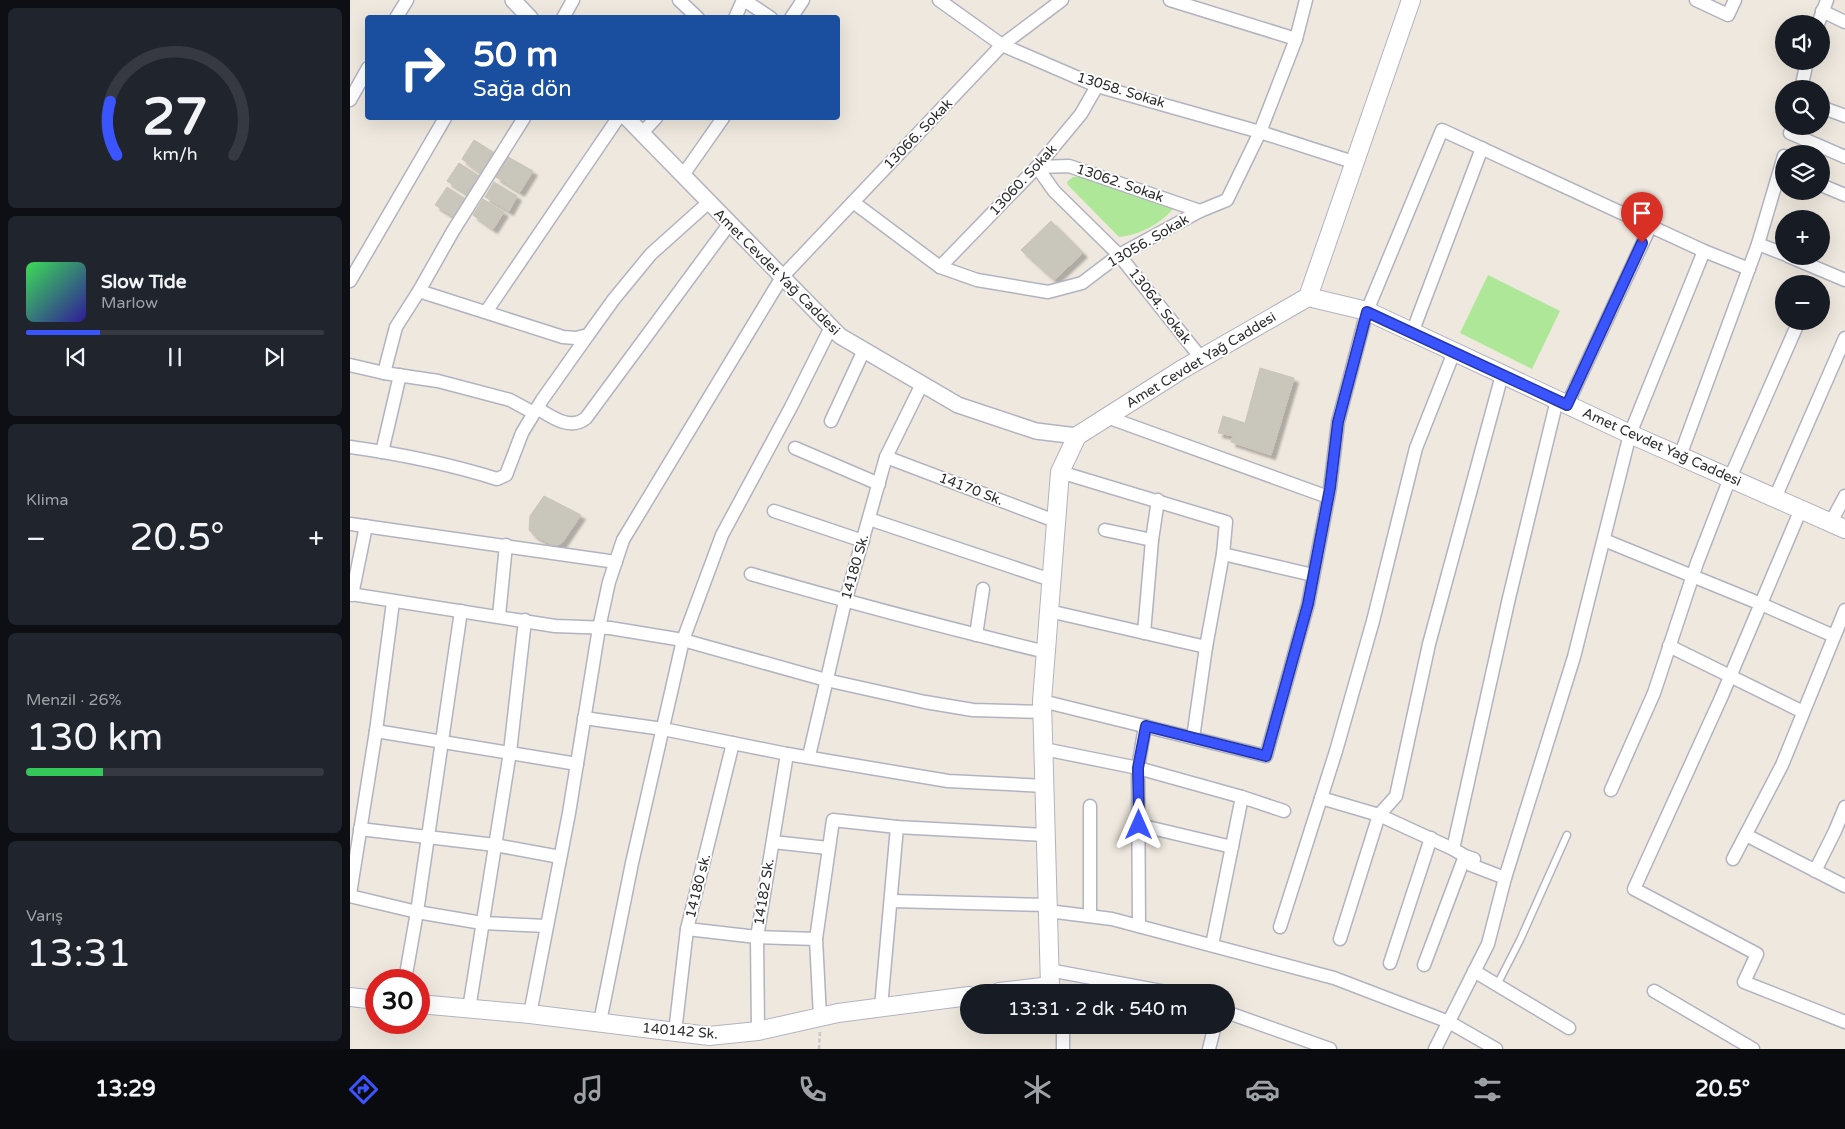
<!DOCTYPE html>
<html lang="tr">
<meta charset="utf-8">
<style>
:root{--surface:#171b24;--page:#20242c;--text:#f1f3f6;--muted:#9ea1a6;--line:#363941;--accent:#3a54ff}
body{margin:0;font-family:"Varela Round",sans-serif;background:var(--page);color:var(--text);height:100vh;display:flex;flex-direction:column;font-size:19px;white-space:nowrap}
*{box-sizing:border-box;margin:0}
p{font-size:16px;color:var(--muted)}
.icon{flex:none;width:28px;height:28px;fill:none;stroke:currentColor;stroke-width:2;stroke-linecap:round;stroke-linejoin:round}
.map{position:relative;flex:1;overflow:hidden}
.sheet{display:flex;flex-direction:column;gap:8px;padding:8px;background:#0d0f14;width:350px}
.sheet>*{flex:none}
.guide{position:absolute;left:15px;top:15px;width:475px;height:105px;border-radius:5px;box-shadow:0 5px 20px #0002;background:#1a4fa0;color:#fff;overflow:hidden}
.tools{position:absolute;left:1425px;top:15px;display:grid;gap:10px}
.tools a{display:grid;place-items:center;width:55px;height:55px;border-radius:50%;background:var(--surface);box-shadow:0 5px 20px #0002;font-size:25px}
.speed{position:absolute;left:15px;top:969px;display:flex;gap:10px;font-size:25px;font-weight:700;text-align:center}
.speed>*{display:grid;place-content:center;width:65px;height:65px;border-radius:50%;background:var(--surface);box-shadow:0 5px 20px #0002;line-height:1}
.speed .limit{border:8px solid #d22;background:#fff;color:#111}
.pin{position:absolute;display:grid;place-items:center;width:42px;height:42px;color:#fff;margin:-51px -21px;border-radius:50% 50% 50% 0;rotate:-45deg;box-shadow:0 0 5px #0007}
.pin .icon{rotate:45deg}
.me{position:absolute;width:55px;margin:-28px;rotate:0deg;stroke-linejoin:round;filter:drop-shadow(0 0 4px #0008)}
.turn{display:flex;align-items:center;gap:18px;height:105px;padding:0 25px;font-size:22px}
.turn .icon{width:65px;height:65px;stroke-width:2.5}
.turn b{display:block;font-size:35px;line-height:42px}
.big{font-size:38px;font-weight:600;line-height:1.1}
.sheet .widget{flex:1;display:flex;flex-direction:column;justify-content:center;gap:8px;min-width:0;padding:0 18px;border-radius:8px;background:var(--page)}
.sheet .dial{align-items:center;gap:0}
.dial svg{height:130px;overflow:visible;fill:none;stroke:var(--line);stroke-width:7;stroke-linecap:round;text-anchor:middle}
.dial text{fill:var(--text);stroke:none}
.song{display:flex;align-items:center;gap:15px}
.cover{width:60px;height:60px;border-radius:8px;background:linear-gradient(135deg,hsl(130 70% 55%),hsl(250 70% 35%))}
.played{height:5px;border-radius:2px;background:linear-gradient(90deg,var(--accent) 25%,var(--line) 25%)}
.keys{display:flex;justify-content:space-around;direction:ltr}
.heat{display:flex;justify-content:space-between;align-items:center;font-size:28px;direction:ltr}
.charge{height:8px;border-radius:4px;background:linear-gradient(90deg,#34c759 26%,var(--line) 0)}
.trip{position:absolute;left:610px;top:984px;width:275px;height:50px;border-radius:25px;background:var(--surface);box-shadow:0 5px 20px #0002;font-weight:600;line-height:50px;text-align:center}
.tab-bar{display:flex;height:80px;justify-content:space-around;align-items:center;background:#090b0e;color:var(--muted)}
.tab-bar .icon{width:35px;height:35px}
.tab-bar .on{color:var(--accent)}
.tab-bar b{font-size:22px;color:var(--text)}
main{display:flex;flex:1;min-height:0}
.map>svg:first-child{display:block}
.green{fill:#aee798}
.building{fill:#c9c6bc;stroke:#cac4b7;filter:url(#shadow)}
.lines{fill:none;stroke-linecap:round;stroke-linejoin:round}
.service-casing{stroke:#b2b3c0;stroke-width:9}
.minor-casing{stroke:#b2b3c0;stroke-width:15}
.tertiary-casing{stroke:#b2b3c0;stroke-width:18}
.secondary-casing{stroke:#b2b3c0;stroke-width:20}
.path{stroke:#c8c8c8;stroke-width:2.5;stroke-dasharray:4 2.5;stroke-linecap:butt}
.service{stroke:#fff;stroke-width:6}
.minor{stroke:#fff;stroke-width:12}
.tertiary{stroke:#fff;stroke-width:15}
.secondary{stroke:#fff;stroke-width:18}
.route-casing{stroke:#2637a6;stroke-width:12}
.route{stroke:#3a54ff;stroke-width:9}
.labels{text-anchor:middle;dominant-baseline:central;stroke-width:4;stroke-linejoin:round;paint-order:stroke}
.street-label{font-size:14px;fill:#2c2c2c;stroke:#fff}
</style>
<main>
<section class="sheet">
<div class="widget dial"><svg viewBox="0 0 100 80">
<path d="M14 69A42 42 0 1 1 86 69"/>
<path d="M14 69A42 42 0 0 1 10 36" stroke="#3a54ff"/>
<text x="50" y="56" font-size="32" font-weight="700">27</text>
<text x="50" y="72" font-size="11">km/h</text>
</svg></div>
<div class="widget">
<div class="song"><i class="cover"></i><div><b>Slow Tide</b><p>Marlow</p></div></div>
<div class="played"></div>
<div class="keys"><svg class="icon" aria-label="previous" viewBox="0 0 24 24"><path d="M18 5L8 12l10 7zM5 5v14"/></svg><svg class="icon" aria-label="pause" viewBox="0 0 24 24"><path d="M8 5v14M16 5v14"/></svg><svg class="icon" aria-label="next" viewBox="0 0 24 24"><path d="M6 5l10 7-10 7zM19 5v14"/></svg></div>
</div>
<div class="widget"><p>Klima</p>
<div class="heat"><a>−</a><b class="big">20.5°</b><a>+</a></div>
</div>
<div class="widget"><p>Menzil · 26%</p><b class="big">130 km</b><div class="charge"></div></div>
<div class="widget"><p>Varış</p><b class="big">13:31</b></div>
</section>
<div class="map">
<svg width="1495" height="1049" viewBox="0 0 1495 1049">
<defs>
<filter id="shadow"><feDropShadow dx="4.5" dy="4.5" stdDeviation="1" flood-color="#0004"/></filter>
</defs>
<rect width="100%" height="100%" fill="#eee8de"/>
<g class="green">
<path d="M731,176L748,181L823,209C810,224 789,235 769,237L717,184V182L723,177Z"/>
<polygon points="1138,275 1210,311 1182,369 1110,333"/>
</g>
<g class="building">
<polygon points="124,140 146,154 132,174 112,159"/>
<polygon points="158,157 183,171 170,192 146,177"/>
<polygon points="109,163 129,176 117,194 97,181"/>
<polygon points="144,182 167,196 159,211 135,197"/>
<polygon points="97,187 117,200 106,218 85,205"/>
<polygon points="133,199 154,212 143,229 123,215"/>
<polygon points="701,221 733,253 704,280 671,250"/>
<polygon points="910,368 944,378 921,455 881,442 883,436 868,433 873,416 895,423"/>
<polygon points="194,496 231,515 212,543 204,546 184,535 179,530 180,516"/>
</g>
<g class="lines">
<defs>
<polyline id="service" points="1147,985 1170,940 1217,835"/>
<g id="minor">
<polyline points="329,0 348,18"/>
<polyline points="394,0 421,18"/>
<polyline points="589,0 652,45 747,86 910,132 1003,162"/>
<polyline points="820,0 946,39"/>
<polyline points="1346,0 1378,15 1385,0"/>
<polyline points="1472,11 1495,22"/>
<polyline points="46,18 57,0"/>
<polyline points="213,18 223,0"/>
<polyline points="385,18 393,0"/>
<polyline points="441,18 453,0"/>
<polyline points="1468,24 1477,0"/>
<polyline points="1451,89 1457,61"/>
<polyline points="0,100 18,68"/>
<polyline points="1471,107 1495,116"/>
<polyline points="292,133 306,118"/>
<polyline points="1440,133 1495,157"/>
<polyline points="687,167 704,191 769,255 851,358"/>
<polyline points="687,167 719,166 850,211"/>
<polyline points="333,175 373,118"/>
<polyline points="1471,185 1495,195"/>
<polyline points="503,202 590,267 627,280 698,292 732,283 769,255 850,211 877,200 910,132 946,39 956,0"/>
<polyline points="1408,244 1434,254"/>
<polyline points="1438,256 1495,280"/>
<polyline points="590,267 687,167 731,114 747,86"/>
<polyline points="0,281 95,118"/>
<polyline points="69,291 213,337 226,338 238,335 264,299 301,254 359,202"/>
<polyline points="136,312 268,118"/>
<polyline points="1062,333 1132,148"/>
<polyline points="0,365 34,373 88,381 160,400 184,413"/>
<polyline points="34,373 46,327 69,291 103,231 174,118"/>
<polyline points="1217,405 1301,225"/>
<path d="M187,408C202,417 220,431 236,418L380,223"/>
<polyline points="757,417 978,497"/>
<polyline points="481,421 514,350"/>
<path d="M0,447C50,454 99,464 147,479L156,475L172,433L192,400L238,335"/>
<polyline points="445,448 529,484"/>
<polyline points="32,452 50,375"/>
<polyline points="1330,456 1408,244 1434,156"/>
<polyline points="536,457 705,521"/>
<polyline points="710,472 876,522 873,554 856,647 843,738"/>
<polyline points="1425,498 1495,338"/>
<polyline points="1451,509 1371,698 1284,889 1407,954 1394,982 1495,1022"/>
<polyline points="424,511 513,541"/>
<polyline points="519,519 701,580"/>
<polyline points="1481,522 1495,496"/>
<polyline points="0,524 266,562"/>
<polyline points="755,530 802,540"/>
<polyline points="1254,540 1411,604 1484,636"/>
<polyline points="873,554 963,575"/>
<path d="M401,574C498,602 597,628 696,652"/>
<polyline points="0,594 205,626 260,628 333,640 476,680 575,702 623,710 693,712"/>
<polyline points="2,595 16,526"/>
<polyline points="699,611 856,647"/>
<polyline points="149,616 156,545"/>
<polyline points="794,633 802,540 808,500"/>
<polyline points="626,635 633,589"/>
<polyline points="1319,646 1453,712"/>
<polyline points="692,701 916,756 958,604 980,488 988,422 1017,311 1092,130 1354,251 1399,269"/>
<polyline points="234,718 313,729 437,754 598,781 695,786"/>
<polyline points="26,731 227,764"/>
<polyline points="694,749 788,768 892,797 934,811"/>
<polyline points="459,756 494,606 536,457 572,384"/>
<polyline points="1261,790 1304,693 1347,563 1380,478 1449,321"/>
<polyline points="971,798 1029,815 1103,849 1115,856 1124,859 1121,865 1155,878"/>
<polyline points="740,806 740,916"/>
<polyline points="789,825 882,847"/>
<polyline points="10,829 145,845 210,857"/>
<polyline points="1396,835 1495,886"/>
<polyline points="423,842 478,848"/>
<polyline points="1103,849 1159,598 1207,400"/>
<polyline points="1383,859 1432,765 1495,610"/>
<polyline points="1465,871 1485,831 1495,807"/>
<polyline points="0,894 26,731 43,602"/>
<polyline points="0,896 67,912 132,923 196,926"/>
<polyline points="541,901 698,905"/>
<polyline points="698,911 762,919 984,978 1099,1022 1146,1049"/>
<polyline points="789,926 788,768 795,726"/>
<polyline points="930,927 986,751 1023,621 1066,448 1104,352"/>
<polyline points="337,929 407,937 466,939"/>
<polyline points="990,939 1029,815 1046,796 1079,644 1152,375"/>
<polyline points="862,945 892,797"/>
<polyline points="1040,963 1081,838"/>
<polyline points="1074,965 1115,856"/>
<polyline points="699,970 817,992"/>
<polyline points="1124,971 1219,1028"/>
<polyline points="55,980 67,912 111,611"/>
<polyline points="1304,991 1403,1049"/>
<polyline points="531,1007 547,827"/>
<polyline points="119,1009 160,752 175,620"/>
<polyline points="876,1012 980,1049"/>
<polyline points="180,1014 219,813 249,628 259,582 273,540 432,277 652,45 712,0"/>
<polyline points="470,1017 466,939 483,820 547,827 696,835"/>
<polyline points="250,1022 282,863 333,640 372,535 441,407 481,327"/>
<polyline points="713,1025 713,1049"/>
<polyline points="408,1031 407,937 437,754"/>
<polyline points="325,1032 337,929 383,743"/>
<polyline points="859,1049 865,1025"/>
<polyline points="1085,1049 1138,944 1155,878 1224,657 1280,434 1354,251"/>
</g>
<g id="tertiary">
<polyline points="163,0 180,18"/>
<polyline points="277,118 490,336 608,405 686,431 727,436"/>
</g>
<g id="secondary">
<polyline points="958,297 1061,0"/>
<polyline points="649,992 700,986 692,701 710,472 727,436 831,370 958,297 1017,311 1280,434 1495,529"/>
<polyline points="0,997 26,1000"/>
<polyline points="69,1004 180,1014 359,1036 408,1031 488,1013 619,996"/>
</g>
</defs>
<use href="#service" class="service-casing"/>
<use href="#minor" class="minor-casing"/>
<use href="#tertiary" class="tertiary-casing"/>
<use href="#secondary" class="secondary-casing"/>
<polyline class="path" points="469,1049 470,1031"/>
<use href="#service" class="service"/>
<use href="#minor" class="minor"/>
<use href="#tertiary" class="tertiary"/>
<use href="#secondary" class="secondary"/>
</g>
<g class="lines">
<defs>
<polyline id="route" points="789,825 788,768 796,726 916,756 958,604 980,488 988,422 1017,312 1217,405 1292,243"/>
</defs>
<use href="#route" class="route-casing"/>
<use href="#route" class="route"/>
</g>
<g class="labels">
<g class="street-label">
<text transform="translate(771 90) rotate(17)">13058. Sokak</text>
<text transform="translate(568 134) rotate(-46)">13066. Sokak</text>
<text transform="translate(673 180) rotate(-47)">13060. Sokak</text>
<text transform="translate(770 183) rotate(19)">13062. Sokak</text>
<text transform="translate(798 241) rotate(-30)">13056. Sokak</text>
<text transform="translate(427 272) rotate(45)">Amet Cevdet Yağ Caddesi</text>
<text transform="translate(810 306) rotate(52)">13064. Sokak</text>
<text transform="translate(851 360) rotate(-31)">Amet Cevdet Yağ Caddesi</text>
<text transform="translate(1312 447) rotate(24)">Amet Cevdet Yağ Caddesi</text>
<text transform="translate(621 489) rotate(21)">14170 Sk.</text>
<text transform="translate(505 567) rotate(-74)">14180 Sk.</text>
<text transform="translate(348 886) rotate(-76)">14180 sk.</text>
<text transform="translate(414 892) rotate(-81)">14182 Sk.</text>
<text transform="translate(330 1031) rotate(5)">140142 Sk.</text>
</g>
</g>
</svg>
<div class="tools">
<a><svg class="icon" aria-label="sound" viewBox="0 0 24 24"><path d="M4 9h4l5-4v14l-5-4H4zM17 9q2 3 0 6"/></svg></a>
<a><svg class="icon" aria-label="search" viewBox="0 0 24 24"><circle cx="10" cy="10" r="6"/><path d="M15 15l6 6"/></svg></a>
<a><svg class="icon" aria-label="layers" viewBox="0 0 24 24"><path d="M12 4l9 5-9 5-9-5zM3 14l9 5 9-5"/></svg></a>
<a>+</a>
<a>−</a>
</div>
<div class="speed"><div class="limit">30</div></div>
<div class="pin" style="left:1292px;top:243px;background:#d93025"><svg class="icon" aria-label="arrive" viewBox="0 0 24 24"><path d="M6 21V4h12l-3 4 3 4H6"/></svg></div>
<svg class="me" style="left:789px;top:825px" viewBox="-20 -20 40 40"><path d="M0-17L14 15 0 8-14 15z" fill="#3a54ff" stroke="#fff" stroke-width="4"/></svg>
<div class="trip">13:31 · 2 dk · 540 m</div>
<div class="guide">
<div class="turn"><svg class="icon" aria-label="right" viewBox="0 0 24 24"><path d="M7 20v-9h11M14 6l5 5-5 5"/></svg><div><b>50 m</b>Sağa dön</div></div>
</div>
</div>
</main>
<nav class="tab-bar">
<b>13:29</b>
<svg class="icon on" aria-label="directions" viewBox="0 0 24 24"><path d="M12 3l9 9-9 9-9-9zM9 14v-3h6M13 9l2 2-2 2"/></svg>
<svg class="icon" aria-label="music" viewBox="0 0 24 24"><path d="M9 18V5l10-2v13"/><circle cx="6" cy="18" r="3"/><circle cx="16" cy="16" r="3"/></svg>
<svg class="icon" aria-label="phone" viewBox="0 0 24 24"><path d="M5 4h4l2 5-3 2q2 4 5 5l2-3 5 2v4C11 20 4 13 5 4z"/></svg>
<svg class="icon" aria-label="climate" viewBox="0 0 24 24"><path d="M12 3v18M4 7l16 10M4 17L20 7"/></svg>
<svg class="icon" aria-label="car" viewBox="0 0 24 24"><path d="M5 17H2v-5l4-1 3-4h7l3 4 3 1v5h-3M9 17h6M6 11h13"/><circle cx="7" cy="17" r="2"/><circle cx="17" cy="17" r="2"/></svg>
<svg class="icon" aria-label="filters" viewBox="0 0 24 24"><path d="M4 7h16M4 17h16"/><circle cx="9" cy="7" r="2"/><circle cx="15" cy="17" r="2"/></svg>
<b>20.5°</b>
</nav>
